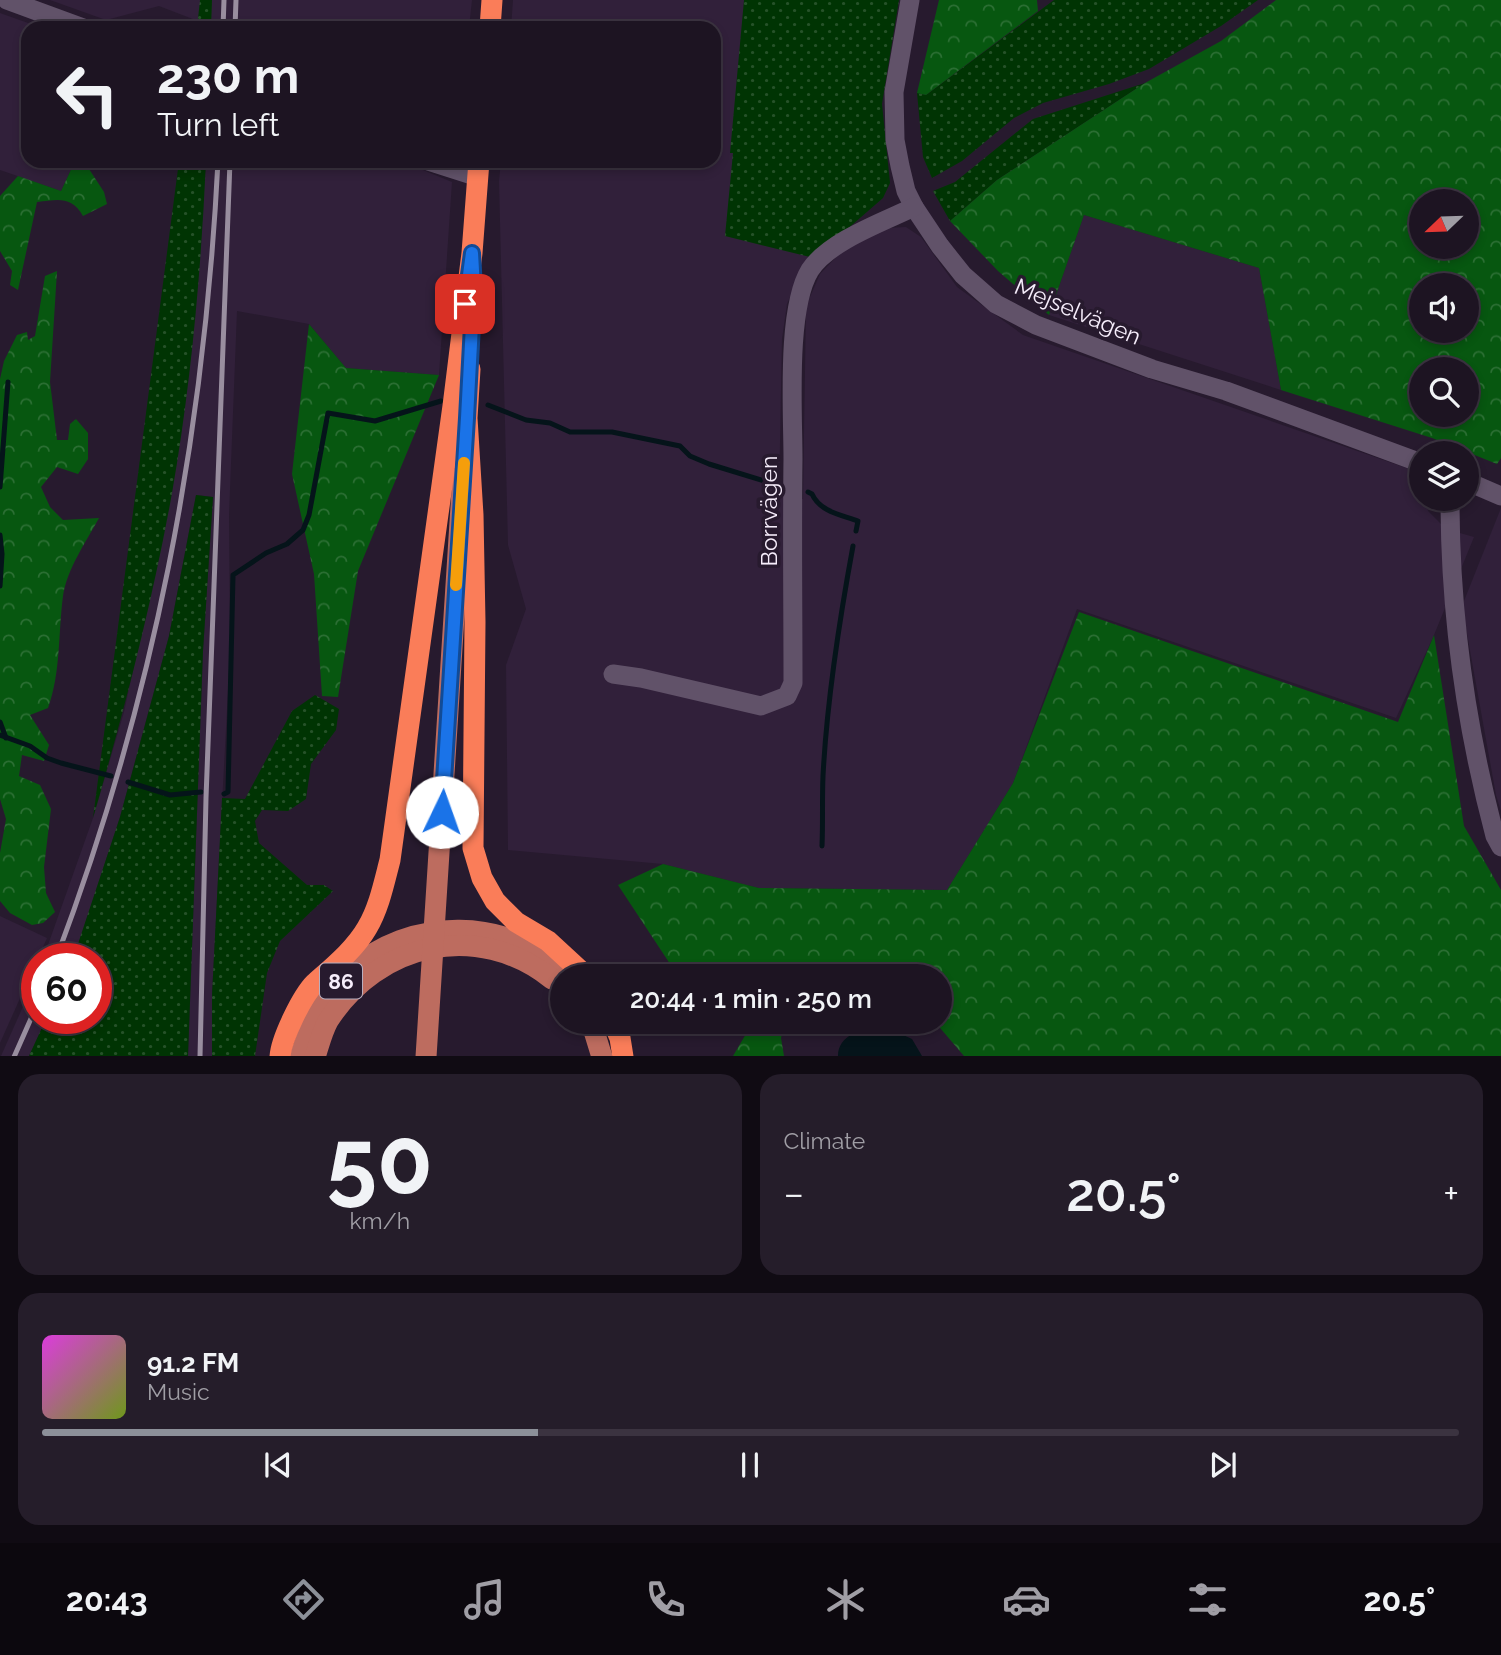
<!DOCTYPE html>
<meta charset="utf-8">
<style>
:root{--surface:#1d1422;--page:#251d2a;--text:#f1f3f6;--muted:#a09ea5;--line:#3b3340;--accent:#8c9099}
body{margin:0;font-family:Raleway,sans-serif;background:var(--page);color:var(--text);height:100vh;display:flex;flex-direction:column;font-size:26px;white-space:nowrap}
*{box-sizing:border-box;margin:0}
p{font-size:23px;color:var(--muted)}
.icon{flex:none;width:38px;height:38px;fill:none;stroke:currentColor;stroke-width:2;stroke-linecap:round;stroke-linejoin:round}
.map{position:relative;height:1056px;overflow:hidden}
.details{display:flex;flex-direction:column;gap:18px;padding:18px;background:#100b13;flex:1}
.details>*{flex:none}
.guide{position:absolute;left:21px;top:21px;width:700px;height:147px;border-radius:21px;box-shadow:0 4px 10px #0003,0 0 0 2px var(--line);background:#1d1422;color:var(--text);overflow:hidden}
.needle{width:46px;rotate:247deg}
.buttons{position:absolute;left:1409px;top:189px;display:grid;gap:14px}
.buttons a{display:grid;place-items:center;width:70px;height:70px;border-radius:50%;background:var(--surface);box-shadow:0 4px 10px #0003,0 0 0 2px var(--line);font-size:35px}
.speed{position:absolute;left:21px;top:943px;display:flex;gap:14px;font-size:35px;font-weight:700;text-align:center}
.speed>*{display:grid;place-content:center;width:91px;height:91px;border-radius:50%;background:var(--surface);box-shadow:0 4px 10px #0003,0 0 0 2px var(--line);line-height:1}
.speed .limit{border:10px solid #d22;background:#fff;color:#111}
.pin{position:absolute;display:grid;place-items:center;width:60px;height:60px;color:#fff;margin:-30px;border-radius:14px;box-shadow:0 4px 10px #0006}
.me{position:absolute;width:77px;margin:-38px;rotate:3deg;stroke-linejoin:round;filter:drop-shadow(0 0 5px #0008)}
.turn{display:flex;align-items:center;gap:24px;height:147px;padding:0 21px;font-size:32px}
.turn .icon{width:91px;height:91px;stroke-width:2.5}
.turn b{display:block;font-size:49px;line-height:60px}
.big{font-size:52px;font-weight:600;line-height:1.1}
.details .tile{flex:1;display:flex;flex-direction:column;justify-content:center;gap:10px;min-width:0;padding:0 24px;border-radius:21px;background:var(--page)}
.details .dial{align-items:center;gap:0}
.dial b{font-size:91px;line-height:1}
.song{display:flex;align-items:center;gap:21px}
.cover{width:84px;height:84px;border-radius:10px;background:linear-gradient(135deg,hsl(300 70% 55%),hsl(80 70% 35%))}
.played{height:7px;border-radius:4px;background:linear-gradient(90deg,var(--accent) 35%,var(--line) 35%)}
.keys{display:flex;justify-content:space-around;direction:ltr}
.heat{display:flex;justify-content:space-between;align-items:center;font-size:38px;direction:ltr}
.details .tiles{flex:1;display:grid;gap:18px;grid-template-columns:1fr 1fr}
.tile:last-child{grid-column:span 2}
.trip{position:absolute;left:550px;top:964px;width:402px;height:70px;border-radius:35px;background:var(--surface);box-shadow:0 4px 10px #0003,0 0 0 2px var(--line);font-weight:600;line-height:70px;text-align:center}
.tabs{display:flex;height:112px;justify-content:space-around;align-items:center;background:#0c080e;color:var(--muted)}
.tabs .icon{width:49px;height:49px}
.tabs .on{color:var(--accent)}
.tabs b{font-size:32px;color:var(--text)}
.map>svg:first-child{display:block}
.built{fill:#31203a}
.grass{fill:url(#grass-dots)}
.forest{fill:url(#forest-crowns);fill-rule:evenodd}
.water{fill:#05141a}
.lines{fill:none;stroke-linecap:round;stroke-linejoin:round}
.stream{stroke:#05141a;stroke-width:5}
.minor{stroke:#615269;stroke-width:19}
.major{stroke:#bd6c5f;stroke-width:21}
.highway{stroke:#fa7d59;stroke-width:21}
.rail{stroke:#998e9f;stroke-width:5}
.route-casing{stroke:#114b97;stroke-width:18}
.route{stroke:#1a73e8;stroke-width:12}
.slow{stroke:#f59e0b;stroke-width:12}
.labels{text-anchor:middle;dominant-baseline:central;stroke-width:7;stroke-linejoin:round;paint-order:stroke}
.shield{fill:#271a2e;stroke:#b8aebe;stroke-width:2}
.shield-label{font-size:21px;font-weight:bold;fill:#f6edfb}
.street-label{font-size:23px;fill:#f6edfb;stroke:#271a2e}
</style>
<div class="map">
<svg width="1501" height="1057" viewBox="0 0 1501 1057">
<defs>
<pattern id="grass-dots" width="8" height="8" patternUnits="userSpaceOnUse" patternTransform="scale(1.75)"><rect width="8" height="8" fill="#003403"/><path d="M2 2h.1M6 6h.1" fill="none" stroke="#265229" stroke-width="1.8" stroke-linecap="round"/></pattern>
<pattern id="forest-crowns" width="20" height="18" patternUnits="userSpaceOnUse" patternTransform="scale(1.75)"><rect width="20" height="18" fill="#075710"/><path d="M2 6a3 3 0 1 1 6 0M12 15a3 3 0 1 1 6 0" fill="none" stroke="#2c6f34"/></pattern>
</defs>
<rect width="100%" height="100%" fill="#271a2e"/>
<g class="built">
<polygon points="50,0 472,0 469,28 211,28 211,26 159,6 106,20"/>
<polygon points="513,0 759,0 814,258 801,272 787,304 782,339 779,494 803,499 806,306 820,274 839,254 861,241 887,228 906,227 921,237 957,287 1023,335 1421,473 1421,499 1426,499 1428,511 1446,529 1474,537 1434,635 1396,718 1077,609 1013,783 947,890 759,888 663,864 508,850 506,665 526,609 508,545 499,181 501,161 714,161 714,28 511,28"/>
<polygon points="0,13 42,28 28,28 28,161 75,161 61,191 0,170"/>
<polygon points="206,161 401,161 452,182 439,375 346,368 309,324 237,311 229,515 230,652 212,995 212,1056 188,1056 203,651 213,497 196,495 169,636 120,817 77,949 73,959 43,959 93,818 124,712 172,491 192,348"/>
<polygon points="1084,215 1259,268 1281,390 1049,315"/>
<polygon points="1501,508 1501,811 1496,795 1462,606"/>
<polygon points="0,916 47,938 0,1043"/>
<polygon points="37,975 37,1018 46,1019 29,1056 1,1056"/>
</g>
<g class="grass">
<polygon points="200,0 212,0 211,28 197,28"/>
<polygon points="744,0 899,0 882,104 890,183 883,198 814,258 725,236 733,153 730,153"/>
<polygon points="1054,0 1258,0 1221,26 1149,69 1109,84 1043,103 1014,118 962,161 932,178 923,157 917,93 926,95"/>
<polygon points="1145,83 997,180 950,221 933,191 955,182 1033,119"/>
<path d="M179,161H206C201,272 191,384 172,493C152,604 124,711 93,818Z"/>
<polygon points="196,495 213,497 203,651 188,1056 29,1056 46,1019 96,1018 96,959 73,959 120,817 169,636"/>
<polygon points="315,695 339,709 336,730 311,764 306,799 288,811 262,810 255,821 259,843 307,885 324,885 333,891 280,941 267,973 255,1056 212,1056 212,995 222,798 245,799 292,711"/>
</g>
<g class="forest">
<polygon points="939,0 1037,0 1038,11 926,95 917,93"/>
<path d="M1276,0H1501V458L1497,464L1432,438L1281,390L1259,268L1084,215L1049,315L998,271L950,221L997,180L1145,83L1221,41ZM1466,201V247H1421V201ZM1466,285V331H1421V285ZM1466,369V415H1421V369Z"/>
<path d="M75,161H91L89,169L104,192L107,204L83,216C71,195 57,200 37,202L18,290L10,285L12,271L0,251V196L18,176L61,191Z"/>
<path d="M57,271L50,382L57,440H68L70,424L76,419L88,433V459L78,474L57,467L41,487L50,507L63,520L99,518C86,542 67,569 63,596C58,634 61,672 48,708L30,715L49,745L44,761L22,755L19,776L40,785L51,809L44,867L46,893L55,912L43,923L32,925L10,913L0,901V853L6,819L0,799V379L4,361L17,335L27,332L28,340L35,336L45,276Z"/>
<polygon points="309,324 346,368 439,375 358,571 338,697 322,696 314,574 292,474"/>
<polygon points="1079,612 1398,722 1434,635 1464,826 1501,890 1501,1056 964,1056 935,1022 940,1022 940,976 887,976 872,965 831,973 825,976 678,976 618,885 663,864 759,888 947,890 1013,783"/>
<polygon points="753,1022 785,1022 781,1038 784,1056 733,1056"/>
</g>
<path class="water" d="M879,1024L912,1039L922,1056H838C838,1035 862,1029 879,1024Z"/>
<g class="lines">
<g class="stream">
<polyline points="488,405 526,420 550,423 570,432 612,432 680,446 690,456 709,464 777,485"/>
<polyline points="0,487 8,382"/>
<path d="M808,492L812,494C820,512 842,515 858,521L856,531"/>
<polyline points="0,535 2,554 0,586"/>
<polyline points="0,722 6,738"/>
<polyline points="0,735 30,746 47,758 61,763 111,776"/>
<polyline points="128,782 170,795 201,792"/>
<polyline points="224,794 228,792 233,575 266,553 287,544 303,530 309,515 328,413 375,421 441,401"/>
<path d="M822,846C823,822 822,799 823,776C827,698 839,622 853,546"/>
</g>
<g class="minor">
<polyline points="7,0 83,28"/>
<polyline points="910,0 894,92 895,140 900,166 906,191 914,207 940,246 963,275 996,304 1036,325 1152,369 1226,391 1421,463"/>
<polyline points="428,161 478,177"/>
<polyline points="1466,481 1501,496"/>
<path d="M1450,499C1450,612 1466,727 1495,836L1501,847"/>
<path d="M613,674L641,678L761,706L787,696L793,683C793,608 792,534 793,459C793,412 786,309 810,270C829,241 883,222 914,207"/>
</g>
<g class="major">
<polyline points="588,1022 594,1031 602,1057"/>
<path d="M300,1057C309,1027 324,995 347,973C410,915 510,916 570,976"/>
<path d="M315,1057C319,1045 322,1032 328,1021C378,942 478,920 552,979"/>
<polyline points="426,1057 463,475"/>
</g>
<g class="highway">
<polyline points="490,28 492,0"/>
<polyline points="470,369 467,418 473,515 475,622 473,848 482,878 495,901 516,922 548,941 586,976"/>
<polyline points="613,1022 620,1038 623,1057"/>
<path d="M280,1057C281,1039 302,996 315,983C333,967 355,949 367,928C379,908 384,883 390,860L453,406L472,253L479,161"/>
</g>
<g class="rail">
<polyline points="223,28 224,0"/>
<polyline points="235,28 236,0"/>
<path d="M56,959C154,699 204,439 218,161"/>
<polyline points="14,1057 37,1005"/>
<polyline points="200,1057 206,798 230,161"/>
</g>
</g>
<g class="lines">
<defs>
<polyline id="route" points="442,812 467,418 474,288 472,253 465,304"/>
</defs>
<use href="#route" class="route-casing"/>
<use href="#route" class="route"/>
<polyline class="slow" points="456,585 464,463"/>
</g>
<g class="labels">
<rect class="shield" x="320" y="963.5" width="42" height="35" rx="5"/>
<g class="shield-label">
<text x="341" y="981">86</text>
</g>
<g class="street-label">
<text transform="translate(1078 311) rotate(23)">Mejselvägen</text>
<text transform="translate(768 511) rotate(-90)">Borrvägen</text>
</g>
</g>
</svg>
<div class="buttons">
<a><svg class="needle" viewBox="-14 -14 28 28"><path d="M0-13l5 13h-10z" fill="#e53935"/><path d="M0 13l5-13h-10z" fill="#a09ea5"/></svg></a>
<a><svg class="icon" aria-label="sound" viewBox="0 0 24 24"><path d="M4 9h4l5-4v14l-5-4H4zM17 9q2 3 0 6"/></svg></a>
<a><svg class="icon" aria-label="search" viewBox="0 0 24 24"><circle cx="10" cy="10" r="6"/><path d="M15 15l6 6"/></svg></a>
<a><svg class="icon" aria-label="layers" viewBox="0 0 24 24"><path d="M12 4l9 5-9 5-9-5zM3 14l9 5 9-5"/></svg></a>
</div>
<div class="speed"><div class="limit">60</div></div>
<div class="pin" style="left:465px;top:304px;background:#d93025"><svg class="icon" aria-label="arrive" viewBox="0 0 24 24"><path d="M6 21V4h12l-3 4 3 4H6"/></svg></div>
<svg class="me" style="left:442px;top:812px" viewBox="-20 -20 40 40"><circle r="19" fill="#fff"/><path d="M0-13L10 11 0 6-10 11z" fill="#1a73e8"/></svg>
<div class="trip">20:44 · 1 min · 250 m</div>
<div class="guide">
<div class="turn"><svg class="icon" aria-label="left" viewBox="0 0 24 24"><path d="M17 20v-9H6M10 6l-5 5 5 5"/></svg><div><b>230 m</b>Turn left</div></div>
</div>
</div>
<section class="details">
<div class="tiles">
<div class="tile dial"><b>50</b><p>km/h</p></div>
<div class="tile"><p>Climate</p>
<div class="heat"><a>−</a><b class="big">20.5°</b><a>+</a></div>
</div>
<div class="tile">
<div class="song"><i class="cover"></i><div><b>91.2 FM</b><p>Music</p></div></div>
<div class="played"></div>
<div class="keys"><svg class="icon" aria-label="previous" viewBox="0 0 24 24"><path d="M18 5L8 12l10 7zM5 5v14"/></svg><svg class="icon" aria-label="pause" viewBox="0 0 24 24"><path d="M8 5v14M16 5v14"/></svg><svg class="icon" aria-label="next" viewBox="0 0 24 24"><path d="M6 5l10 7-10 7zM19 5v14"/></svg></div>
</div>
</div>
</section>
<nav class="tabs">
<b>20:43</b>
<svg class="icon on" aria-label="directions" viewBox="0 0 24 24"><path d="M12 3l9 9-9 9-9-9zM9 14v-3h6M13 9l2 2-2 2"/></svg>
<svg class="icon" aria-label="music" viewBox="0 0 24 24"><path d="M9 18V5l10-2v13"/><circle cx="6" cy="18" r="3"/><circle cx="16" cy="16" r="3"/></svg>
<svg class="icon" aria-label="phone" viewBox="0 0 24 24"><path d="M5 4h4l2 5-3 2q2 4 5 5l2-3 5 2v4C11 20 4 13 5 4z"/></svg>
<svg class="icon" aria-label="climate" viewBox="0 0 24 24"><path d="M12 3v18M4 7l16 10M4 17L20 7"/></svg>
<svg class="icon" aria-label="car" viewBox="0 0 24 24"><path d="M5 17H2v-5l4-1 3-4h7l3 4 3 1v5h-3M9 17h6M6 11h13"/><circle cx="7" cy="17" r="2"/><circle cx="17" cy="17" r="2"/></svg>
<svg class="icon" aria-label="filters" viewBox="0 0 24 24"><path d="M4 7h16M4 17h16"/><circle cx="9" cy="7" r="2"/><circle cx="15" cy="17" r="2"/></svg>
<b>20.5°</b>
</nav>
